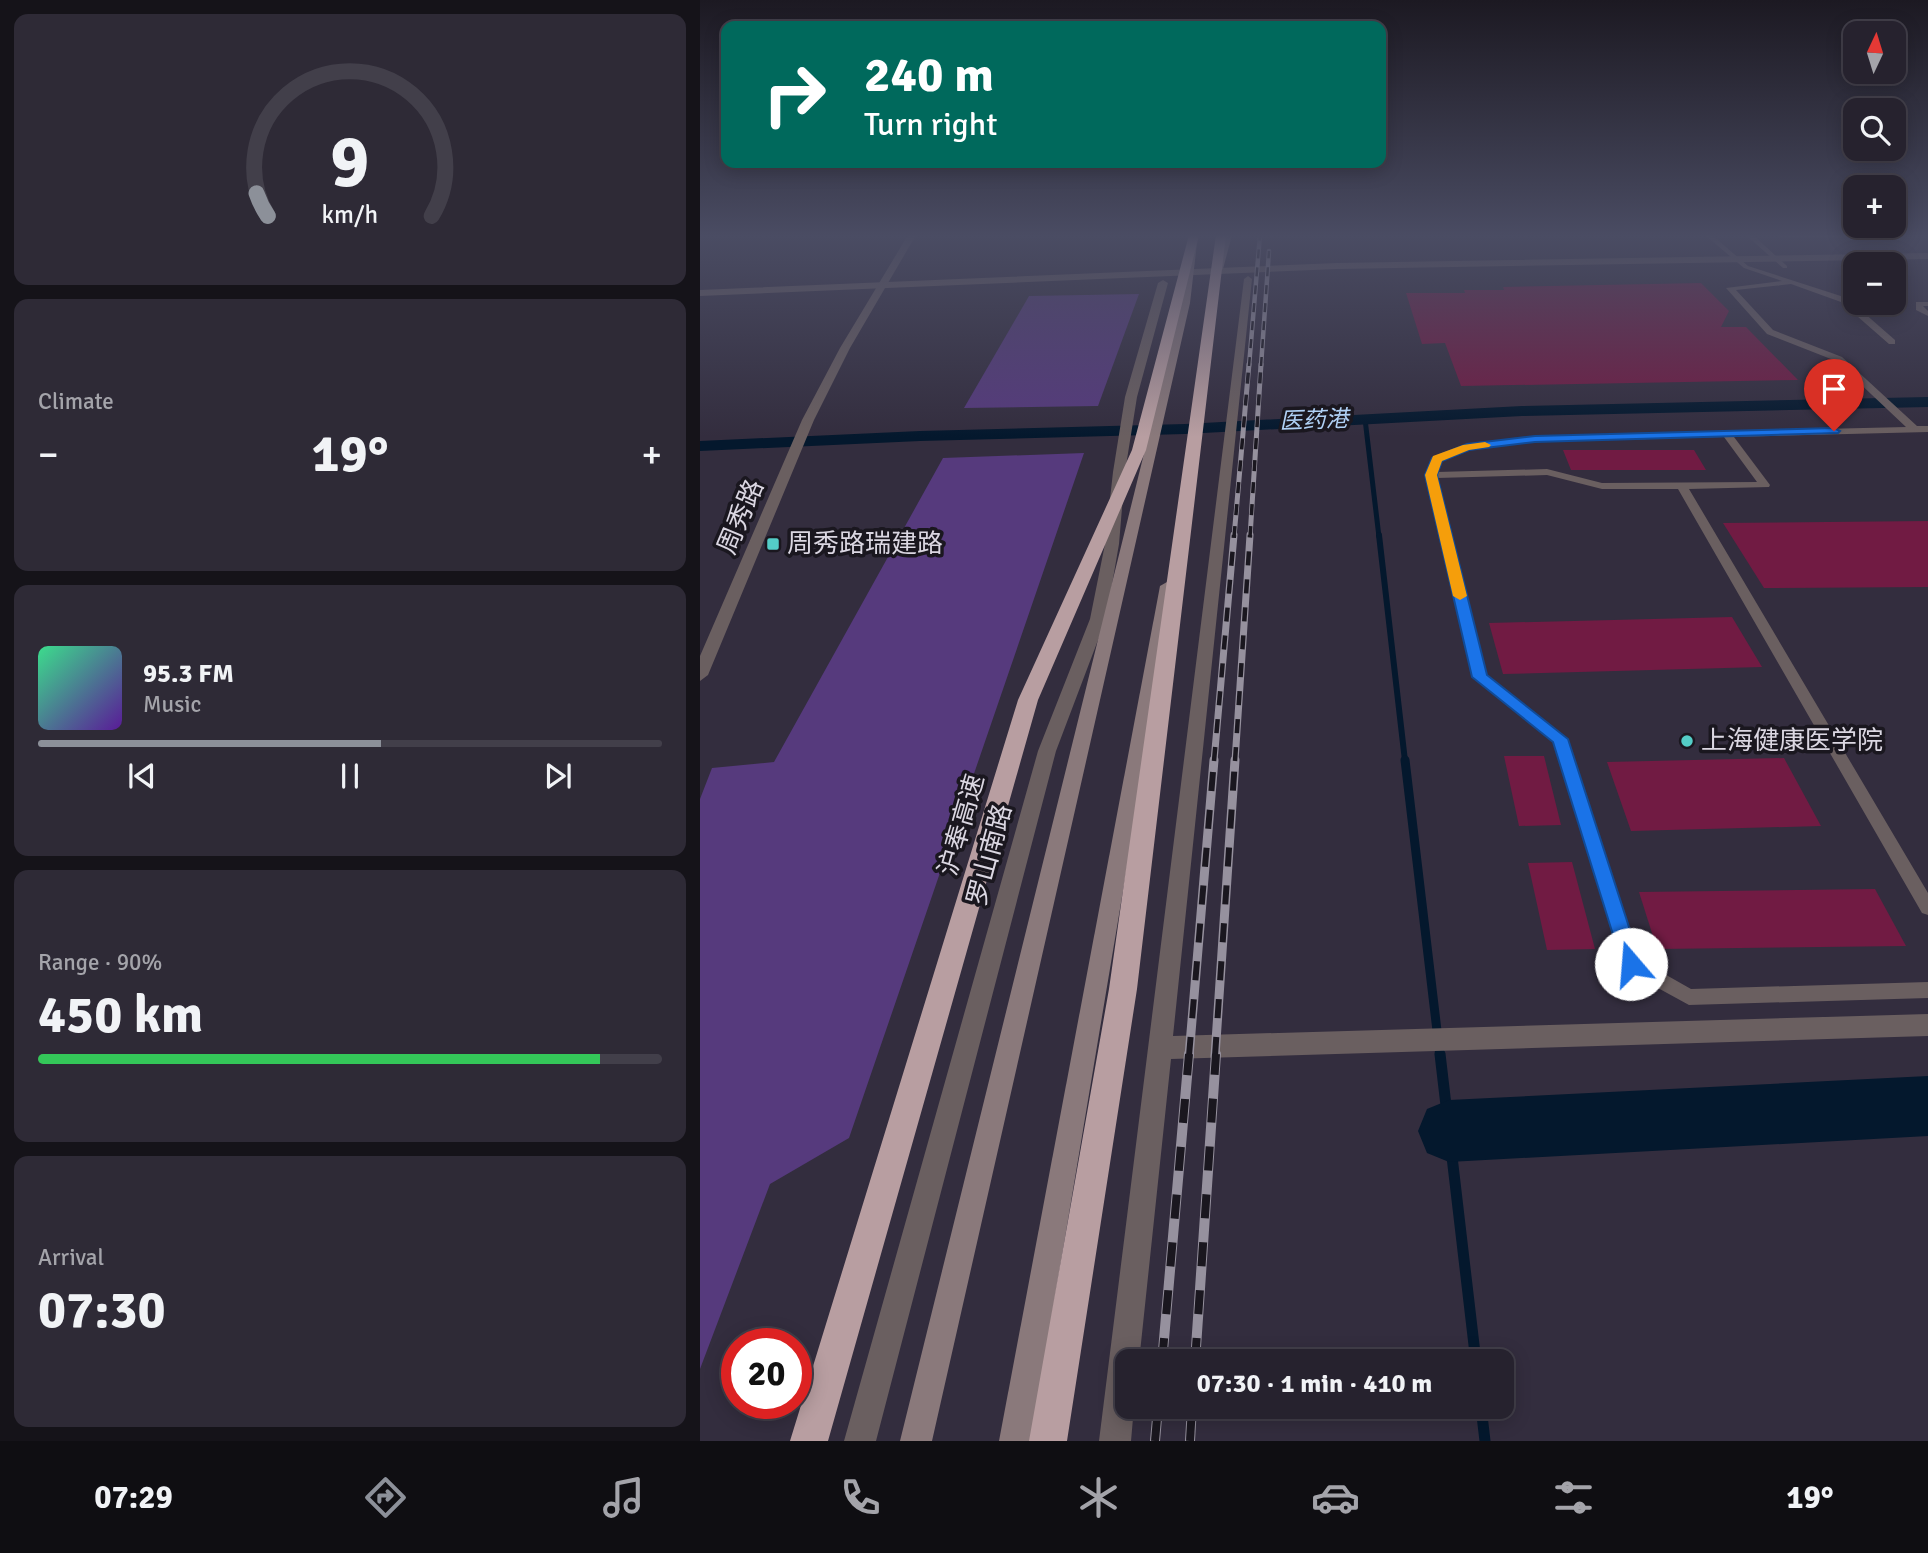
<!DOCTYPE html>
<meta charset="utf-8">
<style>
:root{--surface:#26222e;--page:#2e2a36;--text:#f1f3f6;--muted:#a4a4aa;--line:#423f4a;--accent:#8c9099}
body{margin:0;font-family:Signika,"Noto Sans SC",sans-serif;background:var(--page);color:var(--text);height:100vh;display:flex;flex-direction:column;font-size:26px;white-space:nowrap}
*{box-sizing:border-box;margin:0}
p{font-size:23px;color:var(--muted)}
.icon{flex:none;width:38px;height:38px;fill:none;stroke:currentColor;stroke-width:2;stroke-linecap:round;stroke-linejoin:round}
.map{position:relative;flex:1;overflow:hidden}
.sheet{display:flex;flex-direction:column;gap:14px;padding:14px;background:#151319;width:700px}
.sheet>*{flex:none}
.hud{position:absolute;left:21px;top:21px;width:665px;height:147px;border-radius:14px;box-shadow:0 4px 18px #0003,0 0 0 2px var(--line);background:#00695c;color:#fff;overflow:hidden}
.needle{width:46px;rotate:4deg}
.tools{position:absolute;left:1143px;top:21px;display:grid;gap:14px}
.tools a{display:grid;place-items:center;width:63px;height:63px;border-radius:14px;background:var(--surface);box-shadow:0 4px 18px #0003,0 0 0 2px var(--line);font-size:35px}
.speed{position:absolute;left:21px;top:1328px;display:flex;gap:14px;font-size:35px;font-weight:700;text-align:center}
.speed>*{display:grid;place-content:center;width:91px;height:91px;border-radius:50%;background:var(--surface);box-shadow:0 4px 18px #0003,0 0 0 2px var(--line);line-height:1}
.speed .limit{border:10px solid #d22;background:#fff;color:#111}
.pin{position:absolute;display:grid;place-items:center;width:60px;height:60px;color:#fff;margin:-72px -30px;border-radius:50% 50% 50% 0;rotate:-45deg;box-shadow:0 0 7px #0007}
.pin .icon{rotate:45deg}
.me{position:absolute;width:77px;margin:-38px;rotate:342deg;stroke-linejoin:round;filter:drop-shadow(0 0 5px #0008)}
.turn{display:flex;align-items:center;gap:24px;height:147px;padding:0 28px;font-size:32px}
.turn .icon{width:91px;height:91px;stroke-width:2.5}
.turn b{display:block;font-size:49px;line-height:60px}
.big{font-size:52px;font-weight:800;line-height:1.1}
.sheet .tile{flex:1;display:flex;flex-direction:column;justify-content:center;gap:10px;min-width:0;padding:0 24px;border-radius:14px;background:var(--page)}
.sheet .dial{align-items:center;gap:0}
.dial svg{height:182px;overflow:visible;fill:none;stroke:var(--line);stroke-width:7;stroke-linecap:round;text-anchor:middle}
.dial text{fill:var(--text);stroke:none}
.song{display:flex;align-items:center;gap:21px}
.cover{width:84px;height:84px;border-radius:10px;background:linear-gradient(135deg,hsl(150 70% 55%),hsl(270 70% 35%))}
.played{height:7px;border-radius:4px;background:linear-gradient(90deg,var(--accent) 55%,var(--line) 55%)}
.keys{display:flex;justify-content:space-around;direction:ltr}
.heat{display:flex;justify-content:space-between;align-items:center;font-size:38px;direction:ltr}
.charge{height:10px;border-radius:5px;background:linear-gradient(90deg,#34c759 90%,var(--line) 0)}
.trip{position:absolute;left:415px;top:1349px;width:399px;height:70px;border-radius:14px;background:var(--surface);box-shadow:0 4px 18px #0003,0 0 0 2px var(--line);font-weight:800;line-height:70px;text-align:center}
.menu{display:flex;height:112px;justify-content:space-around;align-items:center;background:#0f0e12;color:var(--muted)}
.menu .icon{width:49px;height:49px}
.menu .on{color:var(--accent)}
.menu b{font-size:32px;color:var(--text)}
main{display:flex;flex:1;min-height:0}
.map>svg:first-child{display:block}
.green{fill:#563a7d}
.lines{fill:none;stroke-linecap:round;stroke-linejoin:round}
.stream-far3{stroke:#04182d;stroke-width:5}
.stream-far2{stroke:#04182d;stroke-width:6}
.stream-far1{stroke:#04182d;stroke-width:9}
.stream{stroke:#04182d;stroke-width:11}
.canal{fill:#04182d;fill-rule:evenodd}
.river{fill:#04182d;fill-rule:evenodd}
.building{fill:#711b43}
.service{fill:#6a5f60;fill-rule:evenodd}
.minor{fill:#6a5f60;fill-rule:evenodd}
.tertiary{fill:#6a5f60;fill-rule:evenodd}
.secondary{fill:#8a797b;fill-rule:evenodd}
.motorway{fill:#b89ea1;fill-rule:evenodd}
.rail-far4-casing{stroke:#96919e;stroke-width:4.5}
.rail-far3-casing{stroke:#96919e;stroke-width:5}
.rail-far2-casing{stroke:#96919e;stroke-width:7}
.rail-far1-casing{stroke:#96919e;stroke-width:9}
.rail-casing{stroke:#96919e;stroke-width:10}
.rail-far4{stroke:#1a171f;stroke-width:2.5;stroke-dasharray:9;stroke-linecap:butt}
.rail-far3{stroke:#1a171f;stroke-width:3.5;stroke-dasharray:11;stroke-linecap:butt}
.rail-far2{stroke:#1a171f;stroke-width:4.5;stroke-dasharray:14;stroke-linecap:butt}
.rail-far1{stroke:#1a171f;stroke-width:6;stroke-dasharray:19;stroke-linecap:butt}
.rail{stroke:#1a171f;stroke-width:8;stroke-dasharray:24;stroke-linecap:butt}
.route{fill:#1a73e8;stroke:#114b97;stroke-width:2}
.slow{fill:#f59e0b}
.poi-dot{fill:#54cdc7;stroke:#1a171f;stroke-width:2.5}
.labels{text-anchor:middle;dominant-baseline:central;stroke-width:7;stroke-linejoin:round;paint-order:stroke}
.far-water-label{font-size:23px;font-style:italic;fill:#b0d1f6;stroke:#1a171f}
.street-label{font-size:26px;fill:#dbd7e2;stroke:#1a171f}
.poi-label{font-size:26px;fill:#dbd7e2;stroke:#1a171f;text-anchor:start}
</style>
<main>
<section class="sheet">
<div class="tile dial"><svg viewBox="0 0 100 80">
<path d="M14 69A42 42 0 1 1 86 69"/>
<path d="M14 69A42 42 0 0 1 9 59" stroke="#8c9099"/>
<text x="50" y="56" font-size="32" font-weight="700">9</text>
<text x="50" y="72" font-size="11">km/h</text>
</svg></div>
<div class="tile"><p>Climate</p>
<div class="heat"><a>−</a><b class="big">19°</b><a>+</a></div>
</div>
<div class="tile">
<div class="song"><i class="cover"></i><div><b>95.3 FM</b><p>Music</p></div></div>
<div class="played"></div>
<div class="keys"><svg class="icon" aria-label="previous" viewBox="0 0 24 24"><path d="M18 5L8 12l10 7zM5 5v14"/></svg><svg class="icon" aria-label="pause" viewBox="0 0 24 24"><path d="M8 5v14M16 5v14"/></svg><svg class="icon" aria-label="next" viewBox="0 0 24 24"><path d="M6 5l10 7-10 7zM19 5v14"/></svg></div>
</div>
<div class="tile"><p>Range · 90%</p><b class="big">450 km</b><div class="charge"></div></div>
<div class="tile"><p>Arrival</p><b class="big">07:30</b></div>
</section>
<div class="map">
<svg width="1228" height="1441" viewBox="0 0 1228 1441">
<rect width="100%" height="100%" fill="#332d3e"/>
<g class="green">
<polygon points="439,294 398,406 264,408 329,296"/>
<polygon points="384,453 149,1138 70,1184 0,1369 0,799 12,768 74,762 243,458"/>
</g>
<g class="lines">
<polyline class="stream-far3" points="665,419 679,537"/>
<polyline class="stream-far2" points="679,535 705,761"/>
<polyline class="stream-far1" points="705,760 740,1056"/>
<g class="stream">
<polyline points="740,1054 776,1362"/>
<polyline points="781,1407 785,1441"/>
</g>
<polygon class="canal" points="1228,397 1228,407 822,416 485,434 220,441 0,451 0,441 220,431 485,424 822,406"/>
<polygon class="river" points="1228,1076 1228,1136 749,1162 727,1153 718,1131 727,1109 749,1100"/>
</g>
<g class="building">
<polygon points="1001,283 1029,311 1021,327 1046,327 1098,380 761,386 745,343 722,344 706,293 765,293 764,290 804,290 803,287"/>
<polygon points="863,450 994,450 1006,470 871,470"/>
<polygon points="1228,521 1228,587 1064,588 1023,523"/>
<polygon points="1032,617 1062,667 803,674 789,623"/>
<polygon points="804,756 844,756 861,825 819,826"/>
<polygon points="1084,758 1121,826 931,831 907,762"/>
<polygon points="872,862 895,949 847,950 828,863"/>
<polygon points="1175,889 1206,946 957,949 939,892"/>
</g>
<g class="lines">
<g class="service">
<path d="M1005,235H1012L1048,266L1147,298L1195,340V344H1189L1141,302L1091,284L1036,290L1073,330L1142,357L1217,426H1228V432L1034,437L1070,485L1069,487L989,489L1228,893V915L1222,913L978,489H902L847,475L737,478L786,675L867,739L938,959L991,989L1228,982V998L989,1005L925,970L854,742L773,677L726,475L733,457L767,444L835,436L1206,427L1136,361L1067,334L1026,288L1082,281L1044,268ZM1024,437L1057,482L902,483L847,469L737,472L741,461L769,450L835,442Z"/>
<polygon points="1046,235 1053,235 1087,266 1087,268 1083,268"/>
<polygon points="1076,235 1162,235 1159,237 1079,237"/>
<polygon points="1216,302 1228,302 1228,306 1223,306 1228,311 1228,316 1216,310"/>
</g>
<g class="minor">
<polygon points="208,235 216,235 150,348 114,420 8,675 0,681 0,656 102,420 140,348"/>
<polygon points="548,276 552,279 473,1036 1228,1014 1228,1036 471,1059 439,1362 427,1362 427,1407 434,1407 431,1441 399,1441 544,279"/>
<polygon points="463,280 468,283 437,397 425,472 419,544 406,619 356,751 176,1441 144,1441 338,751 390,619 405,544 413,472 425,397 458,283"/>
</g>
<polygon class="tertiary" points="1228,253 1228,259 637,269 0,296 0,290 637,263"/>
<g class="secondary">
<polygon points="490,235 498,235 490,303 232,1441 200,1441 456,405 480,303"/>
<polygon points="524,235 532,235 523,269 519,272 515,269"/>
<polygon points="467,582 474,586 331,1441 299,1441 460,586"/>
</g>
<g class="motorway">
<polygon points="489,235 499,235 446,450 338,700 128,1441 90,1441 318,700 432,450"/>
<polygon points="516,235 526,235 437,989 367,1441 329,1441 409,989"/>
</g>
<defs>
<g id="rail-far4">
<polyline points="549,366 560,235"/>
<polyline points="561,366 569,251"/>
</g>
<g id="rail-far3">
<polyline points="534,537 549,364"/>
<polyline points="550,537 561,364"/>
</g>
<g id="rail-far2">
<polyline points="514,761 534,535"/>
<polyline points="535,761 550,535"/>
</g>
<g id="rail-far1">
<polyline points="489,1056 514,760"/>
<polyline points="515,1056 535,760"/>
</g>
<g id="rail">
<polyline points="462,1362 489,1054"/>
<polyline points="495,1362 516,1054"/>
<polyline points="455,1441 458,1407"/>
<polyline points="490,1441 492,1407"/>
</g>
</defs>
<use href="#rail-far4" class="rail-far4-casing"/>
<use href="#rail-far3" class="rail-far3-casing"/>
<use href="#rail-far2" class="rail-far2-casing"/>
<use href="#rail-far1" class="rail-far1-casing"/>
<use href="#rail" class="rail-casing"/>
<use href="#rail-far4" class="rail-far4"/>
<use href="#rail-far3" class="rail-far3"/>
<use href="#rail-far2" class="rail-far2"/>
<use href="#rail-far1" class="rail-far1"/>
<use href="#rail" class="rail"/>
</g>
<linearGradient id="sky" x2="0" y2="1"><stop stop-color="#1c1922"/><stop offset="0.54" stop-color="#4a4c63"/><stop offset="1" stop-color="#4a4c63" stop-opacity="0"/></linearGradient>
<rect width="1228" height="437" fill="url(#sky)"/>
<polygon class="route" points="1134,428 1140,431 1138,433 835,442 769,450 742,461 737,475 787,675 868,739 941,964 938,970 931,973 924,970 853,742 772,677 725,475 732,458 767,444 835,436"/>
<polygon class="slow" points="785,442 791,445 789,447 769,450 742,461 737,475 767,596 760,600 753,596 725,475 733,456 763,445"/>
<g class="poi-dot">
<rect x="66" y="537" width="14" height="14" rx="3.5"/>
<circle cx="987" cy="741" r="7"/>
</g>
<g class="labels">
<g class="far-water-label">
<text transform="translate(614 420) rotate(-2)">医药港</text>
</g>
<g class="street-label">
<text transform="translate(41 517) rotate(-67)">周秀路</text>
<text transform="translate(262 825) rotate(-74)">沪奉高速</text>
<text transform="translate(290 855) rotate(-75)">罗山南路</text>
</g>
<g class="poi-label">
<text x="87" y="544">周秀路瑞建路</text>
<text x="1001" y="741">上海健康医学院</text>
</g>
</g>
</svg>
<div class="tools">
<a><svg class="needle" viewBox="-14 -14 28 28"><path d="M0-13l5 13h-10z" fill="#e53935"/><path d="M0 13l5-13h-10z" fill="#a4a4aa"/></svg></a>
<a><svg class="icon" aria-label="search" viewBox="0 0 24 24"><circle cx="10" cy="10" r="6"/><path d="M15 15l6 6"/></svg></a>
<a>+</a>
<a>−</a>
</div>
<div class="speed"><div class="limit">20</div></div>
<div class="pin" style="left:1134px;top:431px;background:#d93025"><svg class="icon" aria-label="arrive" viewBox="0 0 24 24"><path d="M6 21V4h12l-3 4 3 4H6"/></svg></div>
<svg class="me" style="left:931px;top:964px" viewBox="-20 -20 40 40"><circle r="19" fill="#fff"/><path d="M0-13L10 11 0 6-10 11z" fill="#1a73e8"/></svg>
<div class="trip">07:30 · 1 min · 410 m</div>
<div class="hud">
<div class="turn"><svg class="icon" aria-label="right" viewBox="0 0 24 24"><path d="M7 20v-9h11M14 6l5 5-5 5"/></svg><div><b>240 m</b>Turn right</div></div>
</div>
</div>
</main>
<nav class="menu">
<b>07:29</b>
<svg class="icon on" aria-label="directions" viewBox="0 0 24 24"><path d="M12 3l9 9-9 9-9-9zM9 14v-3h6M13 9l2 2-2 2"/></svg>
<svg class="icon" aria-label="music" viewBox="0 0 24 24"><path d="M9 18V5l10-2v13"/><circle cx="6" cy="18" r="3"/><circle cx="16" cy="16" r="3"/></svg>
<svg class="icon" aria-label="phone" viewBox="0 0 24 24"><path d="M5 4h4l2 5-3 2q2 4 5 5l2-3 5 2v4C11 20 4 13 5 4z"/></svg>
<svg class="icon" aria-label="climate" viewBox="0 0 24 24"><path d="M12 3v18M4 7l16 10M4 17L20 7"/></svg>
<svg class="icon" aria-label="car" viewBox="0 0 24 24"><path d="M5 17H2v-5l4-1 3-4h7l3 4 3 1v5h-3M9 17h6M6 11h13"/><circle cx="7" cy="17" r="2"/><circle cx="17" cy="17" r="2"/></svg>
<svg class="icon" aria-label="filters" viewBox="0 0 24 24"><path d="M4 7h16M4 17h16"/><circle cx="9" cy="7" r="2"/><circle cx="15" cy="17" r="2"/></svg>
<b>19°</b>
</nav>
